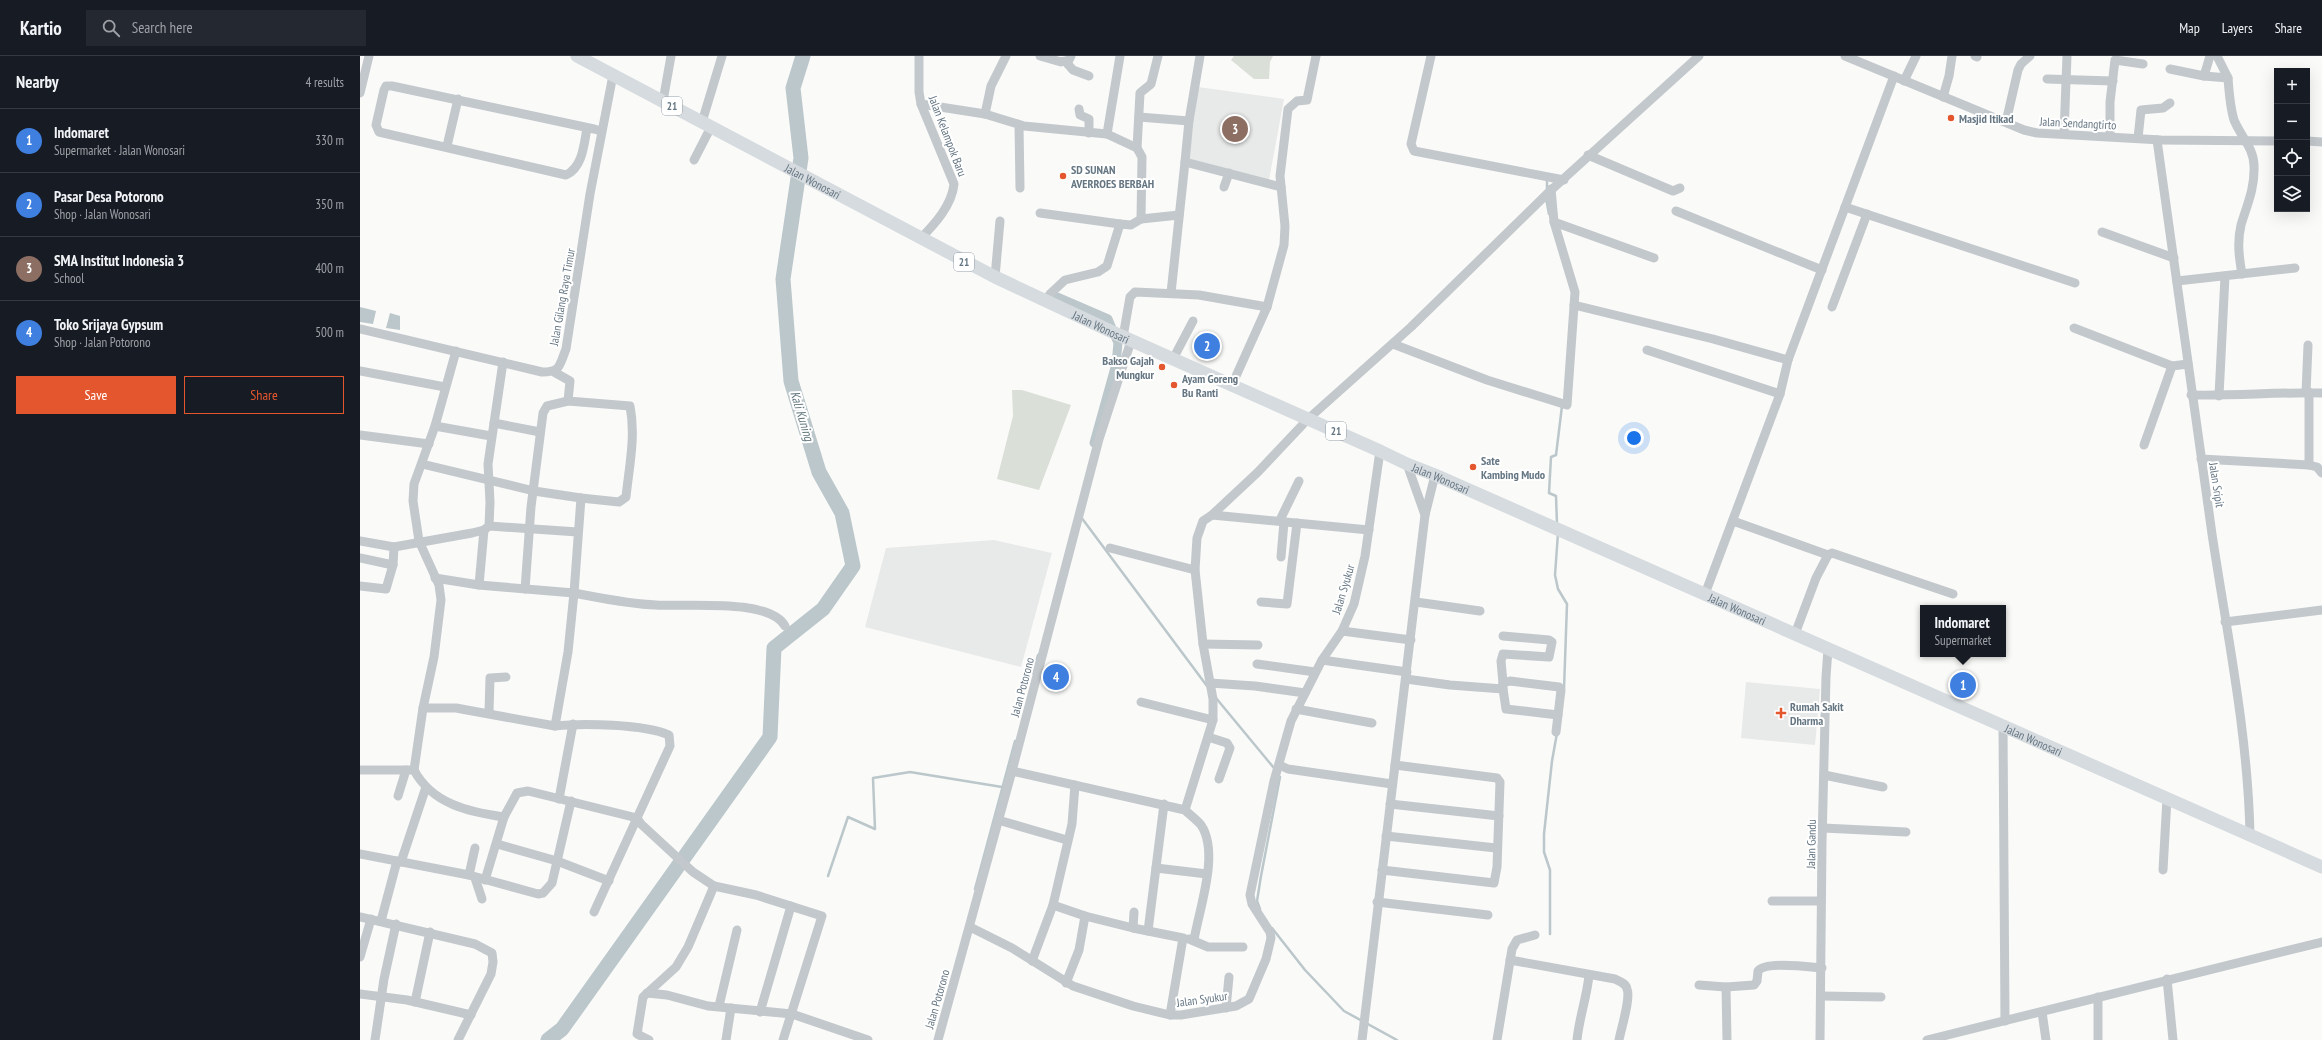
<!DOCTYPE html>
<meta charset="utf-8">
<style>
body{margin:0;font-family:"PT Sans Narrow",sans-serif;background:#242831;color:#f1f3f6}
.controls{position:absolute;right:12px;top:12px;display:grid;overflow:hidden;border-radius:0px;box-shadow:0 4px 16px #0002}
.controls button{width:36px;height:36px;display:grid;place-items:center;padding:0;border:0;border-bottom:1px solid #363941;background:#171b24;color:#f1f3f6;font:20px sans-serif}
.you{position:absolute;left:1274px;top:382px;width:14px;height:14px;margin:-10px;border:3px solid #fff;border-radius:50%;background:#1a73e8;box-shadow:0 0 0 6px #1a73e833}
.badge{display:grid;place-items:center;width:26px;height:26px;border-radius:50%;background:#e4572e;color:#fff;font-size:13px;font-weight:700}
.pin{position:absolute;translate:-50% -50%;border:2px solid #fff;box-shadow:0 1px 4px #0006}
.popup{position:absolute;left:1560px;top:549px;width:86px;height:52px;box-sizing:border-box;display:grid;place-content:center;border-radius:0px;background:#171b24;filter:drop-shadow(0 1px 3px #0005);font-size:13px;white-space:nowrap;color:#9ea1a6}
.popup b{font-size:15px;color:#f1f3f6}
.popup::after{content:'';position:absolute;left:50%;top:100%;margin-left:-8px;border:8px solid transparent;border-top-color:#171b24}
.list{margin:0;padding:0;list-style:none}
h2{display:flex;justify-content:space-between;align-items:center;height:52px;margin:0;padding:0 16px;font-size:17px}
h2 small{font-size:13px;font-weight:400;color:#9ea1a6}
.list li{display:grid;grid-template-columns:26px 1fr auto;gap:12px;align-items:center;box-sizing:border-box;height:64px;padding:0 16px;border-top:1px solid #363941}
.list b{display:block;font-size:15px;white-space:nowrap}
.list p{margin:0;font-size:13px;white-space:nowrap;color:#9ea1a6}
.list em{font-size:13px;font-style:normal;color:#9ea1a6}
.actions{display:flex;gap:8px;padding:12px 16px}
.actions a{flex:1;padding:9px 0;border:1px solid #e4572e;border-radius:0px;text-align:center;font-size:14px;color:#e4572e}
.actions .main{background:#e4572e;color:#fff}
.icon{flex:none;width:22px;height:22px;fill:none;stroke:currentColor;stroke-width:2;stroke-linecap:round;stroke-linejoin:round}
.map{position:relative;flex:none;width:1962px;height:984px;overflow:hidden}
header{display:flex;align-items:center;gap:24px;box-sizing:border-box;height:56px;padding:0 20px;background:#171b24;border-bottom:1px solid #363941}
header strong{font-size:19px}
nav{display:flex;gap:22px;margin-inline-start:auto;font-size:14px}
.search{width:280px;height:36px;background:#242831;display:flex;align-items:center;gap:10px;box-sizing:border-box;padding:0 14px;border-radius:0px;color:#9ea1a6;font-size:15px}
main{display:flex}
aside{flex:1;background:#171b24}
.map>svg:first-child{display:block}
.built{fill:#e8e9e9}
.green{fill:#dadfd7}
.water{fill:#bbc7cb}
.lines{fill:none;stroke-linecap:round;stroke-linejoin:round}
.stream{stroke:#bbc7cb;stroke-width:2.5}
.canal{stroke:#bbc7cb;stroke-width:9}
.river{stroke:#bbc7cb;stroke-width:15}
.minor{stroke:#c3c8cc;stroke-width:9}
.highway{stroke:#d6dbdf;stroke-width:13}
.poi-dot{fill:#e4572e;stroke:#fff;stroke-width:1.5}
.labels{text-anchor:middle;dominant-baseline:central;stroke-width:4;stroke-linejoin:round;paint-order:stroke}
.shield{fill:#fff;stroke:#939fa8;stroke-width:1}
.shield-label{font-size:11px;font-weight:bold;fill:#657683}
.poi-label{font-size:12px;font-weight:bold;fill:#657683;stroke:#fff;text-anchor:start}
.street-label{font-size:12px;fill:#657683;stroke:#fff}
.water-label{font-size:13px;font-style:italic;fill:#60757c;stroke:#fff}
</style>
<header>
<strong>Kartio</strong>
<div class="search"><svg class="icon" aria-label="search" viewBox="0 0 24 24"><circle cx="10" cy="10" r="6"/><path d="M15 15l6 6"/></svg>Search here</div>
<nav><a>Map</a><a>Layers</a><a>Share</a></nav>
</header>
<main>
<aside>
<h2>Nearby<small>4 results</small></h2>
<ul class="list">
<li><span class="badge" style="background:#3f7fe0">1</span><div><b>Indomaret</b><p>Supermarket · Jalan Wonosari</p></div><em>330 m</em></li>
<li><span class="badge" style="background:#3f7fe0">2</span><div><b>Pasar Desa Potorono</b><p>Shop · Jalan Wonosari</p></div><em>350 m</em></li>
<li><span class="badge" style="background:#8d6e63">3</span><div><b>SMA Institut Indonesia 3</b><p>School</p></div><em>400 m</em></li>
<li><span class="badge" style="background:#3f7fe0">4</span><div><b>Toko Srijaya Gypsum</b><p>Shop · Jalan Potorono</p></div><em>500 m</em></li>
</ul>
<div class="actions"><a class="main">Save</a><a>Share</a></div>
</aside>
<div class="map">
<svg width="1962" height="984" viewBox="0 0 1962 984">
<rect width="100%" height="100%" fill="#fafaf8"/>
<!-- built -->
<g class="built">
<path d="M838 31 924 43 909 124 829 103Z"/>
<path d="M634 484 692 497 661 611 505 571 526 492Z"/>
<path d="M1386 626 1460 633 1455 689 1381 682Z"/>
</g>
<!-- green -->
<g class="green">
<path d="M874 0H913L910 6 909 23H894L871 4Z"/>
<path d="M652 334H662L711 349 679 434 637 423 653 360Z"/>
</g>
<!-- water -->
<g class="water">
<path d="M0 251 16 255 13 268 0 266Z"/>
<path d="M30 257 40 260V274L26 272Z"/>
</g>
<g class="lines">
<!-- stream -->
<g class="stream">
<path d="M1187 135V124"/>
<path d="M1186 142 1189 158"/>
<path d="M721 461 847 630"/>
<path d="M1197 468 1196 440 1189 437 1191 401 1196 399 1202 350"/>
<path d="M1198 477 1195 519 1198 533 1207 548 1204 633"/>
<path d="M673 617 678 599"/>
<path d="M856 642 914 712"/>
<path d="M468 820 488 761 515 773 513 722 550 716 642 731"/>
<path d="M615 833 655 685"/>
<path d="M900 853 897 845 901 820 920 721"/>
<path d="M912 872 945 914 984 955 1037 984"/>
<path d="M1190 878V814L1184 796V778L1192 705 1197 677"/>
</g>
<!-- canal -->
<path class="canal" d="M697 241 748 263 758 287 756 308 734 387"/>
<!-- river -->
<path class="river" d="M188 984 202 973 410 681 414 592 463 553 493 510 482 457 459 416 431 325 423 223 441 102 433 32 443 0"/>
<!-- minor -->
<g class="minor">
<path d="M559 0V36L561 48 594 128C592 149 575 168 560 183"/>
<path d="M680 0 701 6 709 4 711 0"/>
<path d="M840 0 829 65 825 106 921 131"/>
<path d="M1071 0 1051 88 1054 95 1204 124"/>
<path d="M1485 0 1664 74 1677 77 1801 84 1917 85"/>
<path d="M1615 0 1617 1"/>
<path d="M1857 0 1868 22"/>
<path d="M705 5 713 14 729 20"/>
<path d="M1810 13 1844 20 1868 22C1869 36 1870 51 1874 64 1881 81 1894 92 1894 110 1895 132 1887 149 1881 169 1877 186 1879 201 1882 218"/>
<path d="M1844 20 1850 0"/>
<path d="M1687 23 1753 25"/>
<path d="M1544 25 1556 0"/>
<path d="M0 37 9 0"/>
<path d="M1583 41 1589 20 1592 0"/>
<path d="M303 45 311 0"/>
<path d="M561 48 625 58 664 70 747 78 777 92 782 101 781 163 771 169 760 168 747 210 738 216 705 224 690 238 685 245"/>
<path d="M719 53 720 59 729 63V77"/>
<path d="M625 58 631 30 646 0"/>
<path d="M779 61 829 65"/>
<path d="M342 66 362 0"/>
<path d="M1646 66 1658 14 1661 8 1670 0"/>
<path d="M659 69 660 132"/>
<path d="M227 72C224 88 223 111 206 119L19 76 16 69 24 34 26 30H32L234 73 241 75"/>
<path d="M747 78 760 0"/>
<path d="M1704 78 1707 0"/>
<path d="M1750 80V46L1755 4 1783 8"/>
<path d="M1778 82 1781 54 1803 52 1810 47"/>
<path d="M1797 84C1816 215 1833 347 1852 478 1867 578 1888 678 1890 779"/>
<path d="M1947 85 1962 86"/>
<path d="M87 90 98 43"/>
<path d="M777 92 780 37 791 28 798 0"/>
<path d="M1228 99 1313 135 1320 132"/>
<path d="M334 104 351 71"/>
<path d="M864 131 869 117"/>
<path d="M1191 133 1194 166 1294 202"/>
<path d="M1485 151 1715 227"/>
<path d="M1316 155 1462 214"/>
<path d="M680 157 760 168"/>
<path d="M781 163 819 159"/>
<path d="M1742 176 1814 202"/>
<path d="M635 221 640 165"/>
<path d="M1817 225 1935 212"/>
<path d="M811 237 825 106"/>
<path d="M1214 249 1353 283 1428 304"/>
<path d="M1472 251 1507 158"/>
<path d="M1714 272 1812 310"/>
<path d="M0 273 182 316C201 316 199 310 206 293L230 138 253 19"/>
<path d="M763 281 770 241 775 236 839 239 907 251 924 189 925 170 920 120 928 53 937 45 947 44 956 0"/>
<path d="M1033 288 1127 324 1207 349 1215 236 1194 166"/>
<path d="M1287 294 1420 338"/>
<path d="M813 303 833 265"/>
<path d="M0 315 85 331"/>
<path d="M872 329 907 251"/>
<path d="M1946 337 1948 289"/>
<path d="M1831 339C1875 340 1918 336 1962 337"/>
<path d="M1859 340 1865 220"/>
<path d="M134 367 180 376"/>
<path d="M75 370 131 380"/>
<path d="M0 379 69 388"/>
<path d="M1784 389 1812 310 1828 308"/>
<path d="M1841 403 1949 409 1957 411 1962 417"/>
<path d="M62 408 174 435 221 442"/>
<path d="M1047 408 1065 459"/>
<path d="M1949 409V336"/>
<path d="M852 459 1009 474"/>
<path d="M920 464 939 425"/>
<path d="M1373 465 1468 499 1472 497 1593 538"/>
<path d="M129 470 218 476"/>
<path d="M0 485 34 491"/>
<path d="M750 492 835 514"/>
<path d="M921 501 924 466"/>
<path d="M0 502 33 509"/>
<path d="M75 522 119 529 214 537 221 442 259 446 266 441C269 411 276 381 270 350L208 345 210 325 194 316"/>
<path d="M119 529 124 474"/>
<path d="M0 530 26 533 33 509 34 491 112 477 124 474 129 470 130 446 128 408 143 306"/>
<path d="M165 533 171 451 183 357 187 350 208 345"/>
<path d="M1345 538 1420 338 1428 304 1534 20"/>
<path d="M901 546 927 548 937 467"/>
<path d="M1056 546 1120 555"/>
<path d="M1865 566 1962 554"/>
<path d="M982 575 1051 584"/>
<path d="M1435 578 1456 522 1468 499"/>
<path d="M1143 580 1189 584 1192 586 1189 601 1143 598 1141 605 1143 627"/>
<path d="M843 588 898 589"/>
<path d="M962 604 1047 616"/>
<path d="M897 608 955 616"/>
<path d="M1046 623 1090 629 1143 633V627L1150 625 1199 631 1201 634 1196 676"/>
<path d="M850 627 895 630 945 637"/>
<path d="M1143 633 1146 653 1198 659"/>
<path d="M781 646 853 664"/>
<path d="M63 652H96L195 670 208 596 214 537C241 542 268 548 296 549 326 551 410 542 425 570"/>
<path d="M936 653 1012 667"/>
<path d="M129 656 130 622 146 621"/>
<path d="M195 670C222 667 284 668 309 679L310 690 277 762 281 768 333 816 354 830 396 839 462 860 423 984"/>
<path d="M1643 670 1645 965"/>
<path d="M848 681 867 687 870 692 859 723"/>
<path d="M919 709 928 713 1032 728"/>
<path d="M0 714H54L63 652 74 601 81 544 79 529 59 485 53 445 54 428 75 370 96 295"/>
<path d="M54 714C72 748 109 756 144 761"/>
<path d="M652 715 825 754 853 664V643L843 588 835 514 837 482 843 465 852 459 898 416 948 363 1051 271 1189 136 1339 0"/>
<path d="M1464 719 1523 731"/>
<path d="M715 729 712 768 693 849 725 860"/>
<path d="M38 740 46 714"/>
<path d="M199 743 213 668"/>
<path d="M1030 748 1139 760"/>
<path d="M825 754C830 759 837 764 841 769 860 797 839 853 834 884"/>
<path d="M638 764 707 784"/>
<path d="M1463 772 1546 776"/>
<path d="M1026 780 1136 792"/>
<path d="M137 788 197 805 249 825"/>
<path d="M0 798 109 819 178 838 183 837 192 827 211 745"/>
<path d="M41 806 66 731"/>
<path d="M796 812 847 818"/>
<path d="M1022 814 1134 827 1137 811 1140 726 1137 722 1035 709"/>
<path d="M1803 814 1807 742"/>
<path d="M109 819 115 792"/>
<path d="M115 822 122 843"/>
<path d="M125 824 144 761 157 737 168 735 277 762 234 856"/>
<path d="M1412 845H1461"/>
<path d="M1017 846 1128 859"/>
<path d="M0 861 115 888 132 897 133 906 131 918 98 984"/>
<path d="M21 865 37 805"/>
<path d="M610 871 652 892 713 930 773 950 810 959H821L876 950 889 943 906 903 911 882 910 876 892 848 890 839 914 725 931 665 962 604 982 575 994 548 1005 500 1020 395"/>
<path d="M773 872 774 856"/>
<path d="M788 875 804 748"/>
<path d="M829 883 848 891H883"/>
<path d="M0 901 11 863"/>
<path d="M1150 904 1255 923C1259 925 1266 927 1267 933 1271 942 1261 973 1259 984"/>
<path d="M672 905 693 849"/>
<path d="M1807 923 1813 984"/>
<path d="M706 927 719 894 725 860 773 872 823 882 810 959"/>
<path d="M1339 929 1366 931"/>
<path d="M287 937 307 939 348 950 432 958 508 984"/>
<path d="M0 938 47 944 111 959"/>
<path d="M1462 940 1521 941"/>
<path d="M1738 941V984"/>
<path d="M55 946 70 876"/>
<path d="M359 950 377 874"/>
<path d="M866 952 869 921"/>
<path d="M400 956 431 850"/>
<path d="M1682 956 1686 984"/>
<path d="M15 984 24 923 36 868"/>
<path d="M289 984 277 978 283 941 316 911 328 891 354 830"/>
<path d="M366 984 371 952"/>
<path d="M578 984 652 715 739 383 771 285"/>
<path d="M1002 984 1065 459 1075 419"/>
<path d="M1137 984 1152 893 1157 884 1175 879"/>
<path d="M1217 984C1219 962 1227 941 1229 919"/>
<path d="M1367 984 1366 931 1394 929 1397 925 1398 915C1405 905 1450 911 1462 912"/>
<path d="M1460 984 1462 787 1466 621 1468 593"/>
<path d="M1567 984 1962 886"/>
</g>
<!-- highway -->
<path class="highway" id="s1" d="M217 0 635 221 759 279 1020 395 1047 408 1075 419 1962 811"/>
</g>
<!-- markers -->
<g class="poi-dot">
<circle cx="1591" cy="62" r="4"/>
<circle cx="703" cy="120" r="4"/>
<circle cx="802" cy="311" r="4"/>
<circle cx="814" cy="329" r="4"/>
<circle cx="1113" cy="411" r="4"/>
<path d="M1419 651h4v4h4v4h-4v4h-4v-4h-4v-4h4z"/>
</g>
<g class="labels">
<!-- shield labels -->
<g class="shield">
<rect x="302" y="41" width="20" height="18" rx="3"/>
<rect x="594" y="197" width="20" height="18" rx="3"/>
<rect x="966" y="366" width="20" height="18" rx="3"/>
</g>
<g class="shield-label">
<text x="312" y="50">21</text>
<text x="604" y="206">21</text>
<text x="976" y="375">21</text>
</g>
<!-- poi labels -->
<g class="poi-label">
<text x="1599" y="62">Masjid Itikad</text>
<text x="711" y="113">SD SUNAN<tspan x="711" dy="14">AVERROES BERBAH</tspan></text>
<text x="794" y="304" text-anchor="end">Bakso Gajah<tspan x="794" dy="14">Mungkur</tspan></text>
<text x="822" y="322">Ayam Goreng<tspan x="822" dy="14">Bu Ranti</tspan></text>
<text x="1121" y="404">Sate<tspan x="1121" dy="14">Kambing Mudo</tspan></text>
<text x="1430" y="650">Rumah Sakit<tspan x="1430" dy="14">Dharma</tspan></text>
</g>
<!-- street labels -->
<g class="street-label">
<text transform="translate(1718 67) rotate(3)">Jalan Sendangtirto</text>
<text transform="translate(588 80) rotate(69)">Jalan Kelampok Baru</text>
<text stroke="none"><textPath href="#s1" startOffset="267">Jalan Wonosari</textPath></text>
<text transform="translate(202 241) rotate(-80)">Jalan Gilang Raya Timur</text>
<text stroke="none"><textPath href="#s1" startOffset="590">Jalan Wonosari</textPath></text>
<text stroke="none"><textPath href="#s1" startOffset="962">Jalan Wonosari</textPath></text>
<text transform="translate(1857 429) rotate(81)">Jalan Sripit</text>
<text transform="translate(983 533) rotate(-73)">Jalan Syukur</text>
<text stroke="none"><textPath href="#s1" startOffset="1286">Jalan Wonosari</textPath></text>
<text transform="translate(662 631) rotate(-75)">Jalan Potorono</text>
<text stroke="none"><textPath href="#s1" startOffset="1610">Jalan Wonosari</textPath></text>
<text transform="translate(1451 788) rotate(-89)">Jalan Gandu</text>
<text transform="translate(577 943) rotate(-74)">Jalan Potorono</text>
<text transform="translate(842 943) rotate(-8)">Jalan Syukur</text>
</g>
<!-- water labels -->
<g class="water-label">
<text transform="translate(442 360) rotate(73)">Kali Kuning</text>
</g>
</g>
</svg>
<div class="controls">
<button>+</button>
<button>−</button>
<button><svg class="icon" aria-label="locate" viewBox="0 0 24 24"><circle cx="12" cy="12" r="6"/><path d="M12 2v4M12 18v4M2 12h4M18 12h4"/></svg></button>
<button><svg class="icon" aria-label="layers" viewBox="0 0 24 24"><path d="M12 4l9 5-9 5-9-5zM3 14l9 5 9-5"/></svg></button>
</div>
<div class="you"></div>
<div class="pin badge" style="left:1603px;top:629px;background:#3f7fe0">1</div>
<div class="popup"><b>Indomaret</b>Supermarket</div>
<div class="pin badge" style="left:847px;top:290px;background:#3f7fe0">2</div>
<div class="pin badge" style="left:875px;top:73px;background:#8d6e63">3</div>
<div class="pin badge" style="left:696px;top:621px;background:#3f7fe0">4</div>
</div>
</main>
